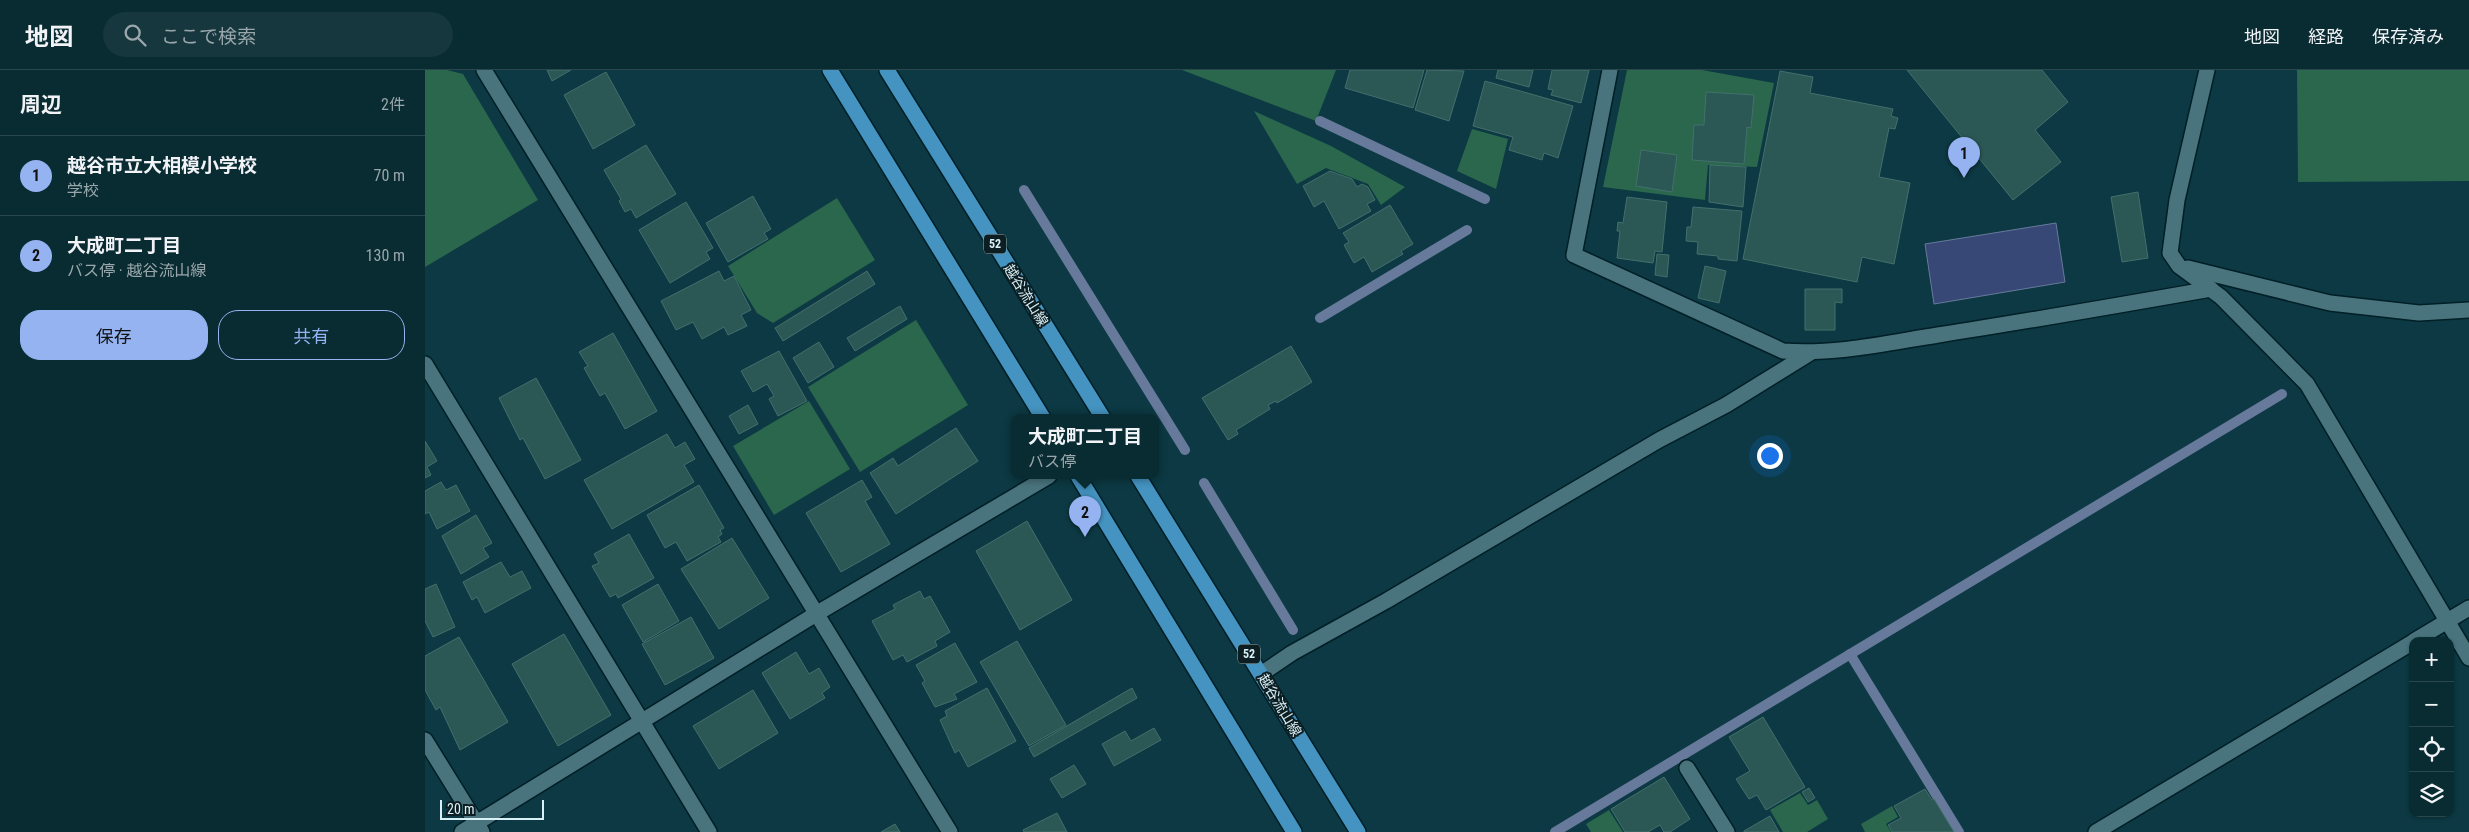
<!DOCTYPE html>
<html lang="ja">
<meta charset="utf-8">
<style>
body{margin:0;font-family:"Roboto Condensed","Noto Sans JP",sans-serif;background:#17373e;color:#f1f3f6}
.controls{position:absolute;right:15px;bottom:15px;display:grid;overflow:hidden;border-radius:10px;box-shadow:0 1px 4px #0004}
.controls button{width:45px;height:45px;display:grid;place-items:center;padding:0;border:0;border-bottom:1px solid #29474d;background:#092b32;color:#f1f3f6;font:25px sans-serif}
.scale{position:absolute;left:15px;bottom:12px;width:104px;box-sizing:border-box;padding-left:5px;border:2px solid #d9f0f6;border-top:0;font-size:14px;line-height:18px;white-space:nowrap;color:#d9f0f6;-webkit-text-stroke:4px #0c1e22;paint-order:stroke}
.you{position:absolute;left:1344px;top:385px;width:18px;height:18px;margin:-12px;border:4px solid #fff;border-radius:50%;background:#1a73e8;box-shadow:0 0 0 8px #1a73e833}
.badge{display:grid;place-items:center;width:32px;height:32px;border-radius:50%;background:#95b2f1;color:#111;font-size:16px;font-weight:700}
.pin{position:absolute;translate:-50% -41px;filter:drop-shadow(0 1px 2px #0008)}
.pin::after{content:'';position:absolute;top:26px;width:18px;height:15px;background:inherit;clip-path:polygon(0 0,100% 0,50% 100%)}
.popup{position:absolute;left:586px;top:344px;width:148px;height:65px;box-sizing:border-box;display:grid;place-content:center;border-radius:10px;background:#092b32;filter:drop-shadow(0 1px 4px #0005);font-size:16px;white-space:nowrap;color:#99a7ac}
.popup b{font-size:19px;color:#f1f3f6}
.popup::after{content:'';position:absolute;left:50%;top:100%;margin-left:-10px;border:10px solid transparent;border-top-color:#092b32}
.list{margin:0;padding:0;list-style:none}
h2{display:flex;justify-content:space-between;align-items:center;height:65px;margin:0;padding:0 20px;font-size:21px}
h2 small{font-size:16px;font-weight:400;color:#99a7ac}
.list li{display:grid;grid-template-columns:32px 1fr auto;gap:15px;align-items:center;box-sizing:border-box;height:80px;padding:0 20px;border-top:1px solid #29474d}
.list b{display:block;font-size:19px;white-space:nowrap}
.list p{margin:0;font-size:16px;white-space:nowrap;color:#99a7ac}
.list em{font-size:16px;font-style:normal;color:#99a7ac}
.actions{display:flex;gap:10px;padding:15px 20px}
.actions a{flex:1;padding:11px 0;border:1px solid #95b2f1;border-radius:20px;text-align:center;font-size:18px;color:#95b2f1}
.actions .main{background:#95b2f1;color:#111}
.icon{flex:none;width:28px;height:28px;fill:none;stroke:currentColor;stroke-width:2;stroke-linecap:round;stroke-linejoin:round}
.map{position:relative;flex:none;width:2044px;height:762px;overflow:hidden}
header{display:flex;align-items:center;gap:30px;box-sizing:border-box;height:70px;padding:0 25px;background:#092b32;border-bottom:1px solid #29474d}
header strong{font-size:24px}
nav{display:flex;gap:28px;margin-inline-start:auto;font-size:18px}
.search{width:350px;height:45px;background:#17373e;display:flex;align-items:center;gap:12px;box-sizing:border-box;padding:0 18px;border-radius:28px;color:#99a7ac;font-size:19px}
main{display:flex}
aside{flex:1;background:#092b32}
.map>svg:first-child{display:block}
.green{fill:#2a674d}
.water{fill:#374876;stroke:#687a9c}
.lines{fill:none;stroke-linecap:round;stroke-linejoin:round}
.stream{stroke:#687a9c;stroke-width:10}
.building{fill:#2b5855;stroke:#43706c}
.minor-casing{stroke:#001f26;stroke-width:18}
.major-casing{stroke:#001f26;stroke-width:18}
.minor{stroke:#49747e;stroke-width:15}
.major{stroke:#4493c0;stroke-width:15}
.labels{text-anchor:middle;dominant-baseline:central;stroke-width:4;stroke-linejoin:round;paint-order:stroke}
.shield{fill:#0c1e22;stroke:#9cb1b6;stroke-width:1}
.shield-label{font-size:12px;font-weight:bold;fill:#d9f0f6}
.street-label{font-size:14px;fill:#d9f0f6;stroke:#0c1e22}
</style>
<header>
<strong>地図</strong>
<div class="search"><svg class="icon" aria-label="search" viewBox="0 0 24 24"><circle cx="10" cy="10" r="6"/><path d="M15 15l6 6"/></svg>ここで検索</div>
<nav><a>地図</a><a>経路</a><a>保存済み</a></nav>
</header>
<main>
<aside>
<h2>周辺<small>2件</small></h2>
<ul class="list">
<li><span class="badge">1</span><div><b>越谷市立大相模小学校</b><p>学校</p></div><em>70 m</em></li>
<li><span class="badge">2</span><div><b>大成町二丁目</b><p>バス停 · 越谷流山線</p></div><em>130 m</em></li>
</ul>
<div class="actions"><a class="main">保存</a><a>共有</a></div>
</aside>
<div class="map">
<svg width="2044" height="762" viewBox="0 0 2044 762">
<rect width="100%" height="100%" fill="#0c3943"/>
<!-- green -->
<g class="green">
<path d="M0 0H22L38 4 113 130 0 197Z"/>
<path d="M757 0H911L891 51Z"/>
<path d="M1202 0H1277L1349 13 1332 97 1283 95 1280 130 1178 117Z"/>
<path d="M1872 0H2044V111L1873 112Z"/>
<path d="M829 41 906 76 980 117 956 135 943 114 901 98 872 114Z"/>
<path d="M1047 59 1083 69 1071 119 1032 101Z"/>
<path d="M412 128 450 190 348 253 332 243 303 196Z"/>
<path d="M491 250 543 335 435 402 383 317Z"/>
<path d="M384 331 425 399 349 445 308 376Z"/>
<path d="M1375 723 1383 735 1392 730 1403 749 1382 762H1358L1345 740Z"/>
<path d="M1467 736 1473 747 1461 754 1466 762H1440L1436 754Z"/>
<path d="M1184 740 1198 762H1166L1161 754Z"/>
</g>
<!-- water -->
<path class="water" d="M1631 153 1640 212 1509 234 1500 174Z"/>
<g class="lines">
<!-- stream -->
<g class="stream">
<path d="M895 51 1060 129"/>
<path d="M599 120 760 380"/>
<path d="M895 248 1042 160"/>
<path d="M779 413 868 560"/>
<path d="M1425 584 1534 762"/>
<path d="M1130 762 1857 324"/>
</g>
</g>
<!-- building -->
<g class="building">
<path d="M122 0H146L127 11Z"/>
<path d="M925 0H999L988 38 920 18Z"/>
<path d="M1002 0 1039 1 1024 51 990 40Z"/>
<path d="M1073 0H1108L1104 17 1071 8Z"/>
<path d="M1127 0H1164L1156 33 1126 25 1128 20 1123 19Z"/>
<path d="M1482 0H1617L1643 32 1610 60 1636 92 1588 130Z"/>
<path d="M1355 1 1388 7 1385 23 1468 39 1466 46 1473 48 1470 59 1464 58 1454 107 1485 113 1469 194 1437 187 1432 212 1318 189Z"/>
<path d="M181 2 210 55 168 79 139 25Z"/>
<path d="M1060 11 1148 36 1133 88 1119 83 1117 90 1084 80 1088 67 1048 56Z"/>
<path d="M1281 22 1329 25 1326 58 1322 57 1319 94 1267 90 1269 55H1279Z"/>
<path d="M221 75 251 124 211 148 206 139 200 142 194 131 196 129 179 100Z"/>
<path d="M1216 80 1252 85 1247 122 1211 116Z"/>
<path d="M1285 95 1321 97 1318 137 1284 132Z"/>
<path d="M905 101 927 109 932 117 937 114 943 117 950 130 942 134 946 141 914 159 899 131 889 137 878 116Z"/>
<path d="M1713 122 1723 188 1697 192 1686 127Z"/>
<path d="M328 126 346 159 339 163 343 169 303 192 281 153Z"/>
<path d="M1202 127 1242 132 1237 182 1230 181 1228 193 1192 188 1195 161H1192L1193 152 1198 153Z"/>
<path d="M261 132 288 178 281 182 285 189 245 213 214 160Z"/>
<path d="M965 135 988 174 976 181 978 184 947 202 939 187 929 193 919 175 924 172 918 163Z"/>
<path d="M1268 137 1317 141 1312 191 1293 189V186L1272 184 1273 172 1261 171 1262 157H1266Z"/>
<path d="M1232 184 1244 185 1242 207 1230 205Z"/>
<path d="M1280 196 1301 201 1294 233 1273 228Z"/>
<path d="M294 201 299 211 309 206 326 240 316 245 322 256 303 265 299 257 277 269 268 252 251 260 236 231Z"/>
<path d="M442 201 450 214 358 271 350 258Z"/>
<path d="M1380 219H1417V233L1410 232V260H1380Z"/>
<path d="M475 236 482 249 430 281 422 268Z"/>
<path d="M188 263 232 341 200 359 180 323 175 326 159 298 163 296 154 282Z"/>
<path d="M394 272 409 297 383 313 368 288Z"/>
<path d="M866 276 887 312 852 333 851 331 843 335 845 339 811 360 813 364 803 370 777 328Z"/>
<path d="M354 281 382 331 353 346 344 329 349 326 342 314 328 322 316 301Z"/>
<path d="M111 308 156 390 120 409 98 368 95 370 74 328Z"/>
<path d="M323 335 333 354 314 364 304 346Z"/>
<path d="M531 358 553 391 471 444 445 403 468 388 473 396Z"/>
<path d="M242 364 250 378 260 372 270 389 259 395 269 412 187 459 159 410Z"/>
<path d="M0 371 12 391 2 397 6 405 0 408Z"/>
<path d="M437 410 447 427 440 431 465 474 416 502 381 443Z"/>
<path d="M16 412 21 420 31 415 45 441 12 459 4 442 0 444V421Z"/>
<path d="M274 415 299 458 295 460 297 464 293 467 296 472 262 491 251 472 240 478 222 445Z"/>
<path d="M51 445 67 473 58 478 64 487 36 504 17 466Z"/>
<path d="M602 451 647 530 595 560 551 481Z"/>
<path d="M204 464 229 508 193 528 191 524 185 527 167 496 174 493 169 484Z"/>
<path d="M307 468 344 528 294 559 256 499Z"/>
<path d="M76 492 85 507 97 501 106 518 60 543 52 527 47 530 38 512Z"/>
<path d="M11 514 30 557 8 567 0 551V519Z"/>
<path d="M233 514 254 551 218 572 197 535Z"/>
<path d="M495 521 499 529 505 526 525 562 510 571 512 576 482 592 478 585 468 590 447 551 470 539 468 535Z"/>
<path d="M266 547 289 588 240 615 217 574Z"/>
<path d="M139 564 186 645 133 676 87 594Z"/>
<path d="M34 567 83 652 35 680 15 637 11 640 0 620V586Z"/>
<path d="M592 571 641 655 604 676 555 592Z"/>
<path d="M530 573 552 612 529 624 532 629 510 637 497 613 500 611 491 595Z"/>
<path d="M371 582 384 604 394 598 405 617 397 623 400 628 365 649 337 603Z"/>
<path d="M562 618 591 671 543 697 534 680 530 683 515 650 522 646 520 641Z"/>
<path d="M707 618 712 628 609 687 604 678Z"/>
<path d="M328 620 353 663 294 699 268 656Z"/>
<path d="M1338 647 1380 717 1341 740 1332 725 1324 729 1311 709 1325 701 1304 667Z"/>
<path d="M729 658 736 670 689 696 677 674 700 661 706 671Z"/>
<path d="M649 695 661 714 637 728 625 709Z"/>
<path d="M1239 707 1265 749 1245 762H1239L1235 755 1223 762H1200L1186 739Z"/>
<path d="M1384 718 1390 728 1383 732 1377 722Z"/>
<path d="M1500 719 1507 730 1509 729 1529 762H1467L1463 755 1476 748 1469 736Z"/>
<path d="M632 743 642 762H599L598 760Z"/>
<path d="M1345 746 1354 762H1319V761Z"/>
<path d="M470 754 475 762H456Z"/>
</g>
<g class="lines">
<!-- minor casing -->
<g class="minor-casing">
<g id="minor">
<path d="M59 0 525 762"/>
<path d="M1185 0 1149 185 1358 281C1410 285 1462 273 1513 265 1604 251 1695 235 1786 219"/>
<path d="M1782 0 1752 130 1745 183 1754 196 1796 227 1882 314 2044 588"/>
<path d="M1763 198 1905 233 1994 243 2044 240"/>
<path d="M0 294 284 762"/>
<path d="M1989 571 2044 538"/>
<path d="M836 604 867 583 961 531 1234 370 1301 335 1385 283"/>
<path d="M0 670 57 762"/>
<path d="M1262 698 1302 762"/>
<path d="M37 762 391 544 624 406"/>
<path d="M1671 762 1988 572"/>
</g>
</g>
<!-- major casing -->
<g class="major-casing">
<g id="major">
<path d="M405 0 618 348"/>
<path d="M462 0 678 348"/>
<path d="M653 406 869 762"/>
<path d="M713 406 933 762"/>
</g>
</g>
<!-- minor -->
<use href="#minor" class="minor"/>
<!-- major -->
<use href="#major" class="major"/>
</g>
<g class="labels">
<!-- shield labels -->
<g class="shield">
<rect x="559" y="164.5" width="22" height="19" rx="4"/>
<rect x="813" y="574.5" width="22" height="19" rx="4"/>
</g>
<g class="shield-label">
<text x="570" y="174">52</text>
<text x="824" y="584">52</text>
</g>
<!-- street labels -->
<g class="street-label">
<text transform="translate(601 225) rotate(58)">越谷流山線</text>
<text transform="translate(855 635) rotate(59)">越谷流山線</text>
</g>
</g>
</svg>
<div class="controls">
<button>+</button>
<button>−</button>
<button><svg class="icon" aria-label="locate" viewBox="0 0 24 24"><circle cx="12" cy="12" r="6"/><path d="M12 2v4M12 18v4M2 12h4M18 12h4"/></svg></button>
<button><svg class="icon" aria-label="layers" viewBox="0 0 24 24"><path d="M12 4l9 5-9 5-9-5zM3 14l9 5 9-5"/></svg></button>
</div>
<div class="scale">20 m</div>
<div class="you"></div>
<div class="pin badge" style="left:1539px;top:108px">1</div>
<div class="pin badge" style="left:660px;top:467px">2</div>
<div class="popup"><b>大成町二丁目</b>バス停</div>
</div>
</main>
